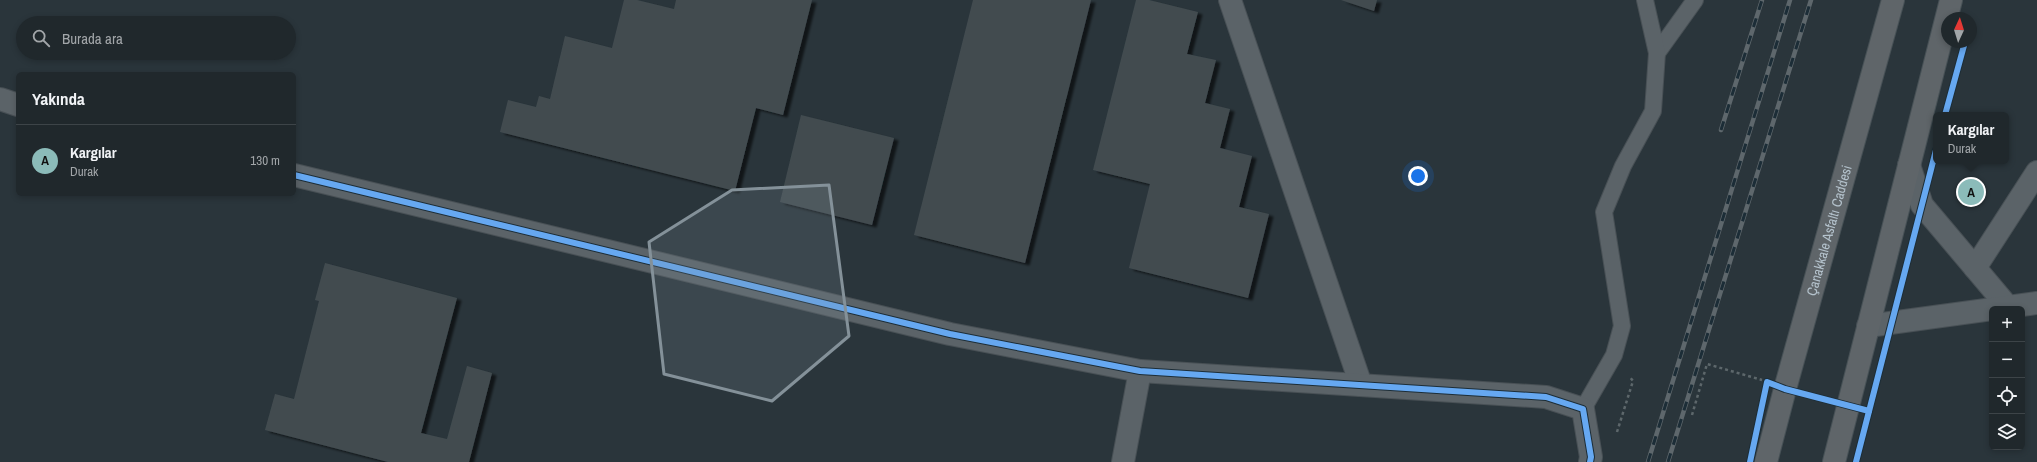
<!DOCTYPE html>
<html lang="tr">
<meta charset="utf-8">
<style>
body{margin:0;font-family:"Archivo Narrow",sans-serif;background:#2d3438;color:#f1f3f6}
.controls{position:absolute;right:12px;bottom:12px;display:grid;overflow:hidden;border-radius:6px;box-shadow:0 2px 6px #0003}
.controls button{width:36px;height:36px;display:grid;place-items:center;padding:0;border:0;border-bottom:1px solid #3d4448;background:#20282c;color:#f1f3f6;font:20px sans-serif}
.compass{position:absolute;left:1941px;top:12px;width:36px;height:36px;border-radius:50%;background:#20282c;box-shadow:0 2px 6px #0003;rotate:4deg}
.you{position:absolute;left:1418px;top:176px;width:14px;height:14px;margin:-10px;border:3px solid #fff;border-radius:50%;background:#1a73e8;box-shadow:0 0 0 6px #1a73e833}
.badge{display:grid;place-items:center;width:26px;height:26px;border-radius:50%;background:#8bbbb9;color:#111;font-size:13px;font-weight:700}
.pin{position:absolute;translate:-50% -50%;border:2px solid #fff;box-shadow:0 1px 4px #0006}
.popup{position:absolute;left:1933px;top:112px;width:76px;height:52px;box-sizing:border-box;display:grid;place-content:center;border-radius:6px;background:#20282c;filter:drop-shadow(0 1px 3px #0005);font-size:13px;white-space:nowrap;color:#a2a6a9}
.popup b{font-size:15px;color:#f1f3f6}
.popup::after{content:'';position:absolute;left:50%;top:100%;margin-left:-8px;border:8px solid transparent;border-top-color:#20282c}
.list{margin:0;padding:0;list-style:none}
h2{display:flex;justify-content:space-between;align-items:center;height:52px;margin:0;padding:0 16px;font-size:17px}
h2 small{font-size:13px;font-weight:400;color:#a2a6a9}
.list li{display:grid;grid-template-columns:26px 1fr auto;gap:12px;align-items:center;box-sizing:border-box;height:72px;padding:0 16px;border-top:1px solid #3d4448}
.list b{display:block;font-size:15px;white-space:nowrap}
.list p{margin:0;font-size:13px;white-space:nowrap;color:#a2a6a9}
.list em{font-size:13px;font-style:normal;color:#a2a6a9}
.icon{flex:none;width:22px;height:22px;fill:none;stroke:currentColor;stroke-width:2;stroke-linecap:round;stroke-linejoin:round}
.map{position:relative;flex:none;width:2037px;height:462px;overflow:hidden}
.search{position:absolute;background:#20282c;box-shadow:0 2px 6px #0003;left:16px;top:16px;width:280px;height:44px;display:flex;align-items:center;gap:10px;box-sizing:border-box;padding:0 14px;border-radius:22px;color:#a2a6a9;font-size:15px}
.panel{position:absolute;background:#20282c;box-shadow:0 2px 6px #0003;left:16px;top:72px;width:280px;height:124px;border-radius:6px}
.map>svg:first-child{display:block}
.building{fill:#424c50;filter:url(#shadow)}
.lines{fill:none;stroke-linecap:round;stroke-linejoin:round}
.service-casing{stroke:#485055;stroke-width:18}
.minor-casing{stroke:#485055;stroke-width:24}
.tertiary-casing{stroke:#485055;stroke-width:24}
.trunk-casing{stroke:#475156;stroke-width:24}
.path{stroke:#5d676b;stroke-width:2.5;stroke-dasharray:3 3;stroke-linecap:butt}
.service{stroke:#5b6368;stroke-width:16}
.minor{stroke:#5b6368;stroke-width:22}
.tertiary{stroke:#5b6368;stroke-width:22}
.trunk{stroke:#5f6569;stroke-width:22}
.rail-casing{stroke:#5e676c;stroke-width:4.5}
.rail{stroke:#1c2d37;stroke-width:3;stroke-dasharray:9;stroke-linecap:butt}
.cycleway-casing{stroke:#1c2d37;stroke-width:8}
.cycleway{stroke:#66a8f1;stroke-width:6}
.marked{fill:#849199;fill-opacity:0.2;stroke:#849199;stroke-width:3;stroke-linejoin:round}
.labels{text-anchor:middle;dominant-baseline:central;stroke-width:3;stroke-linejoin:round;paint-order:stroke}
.street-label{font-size:14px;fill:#b4c2cc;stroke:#1c2d37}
</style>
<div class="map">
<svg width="2037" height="462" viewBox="0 0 2037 462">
<defs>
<filter id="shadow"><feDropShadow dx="4.5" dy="2.5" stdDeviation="1" flood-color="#0009"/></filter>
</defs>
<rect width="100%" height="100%" fill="#2a353b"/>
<!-- building -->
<g class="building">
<path d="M624 0H637L674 9 676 0H812L783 115 756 108 735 191 500 132 508 100 536 107 539 96 550 99 565 36 612 48Z"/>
<path d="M973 0H1091L1025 263 914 235Z"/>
<path d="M1136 0H1149L1198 12 1187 54 1216 60 1205 103 1230 109 1220 148 1252 156 1239 207 1269 214 1248 298 1129 268 1150 184 1093 170Z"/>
<path d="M1341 0H1377L1374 11Z"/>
<path d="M801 115 894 138 872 225 780 202Z"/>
<path d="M325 263 457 298 421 433 447 439 467 366 492 373 469 462H388L265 430 275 394 294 399 319 301 315 300Z"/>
</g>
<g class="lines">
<!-- service casing -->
<g class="service-casing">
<g id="service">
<path d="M1657 53 1695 0"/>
<path d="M1583 409 1614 355 1622 326 1604 212 1623 166 1653 111 1657 53 1645 0"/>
</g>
</g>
<!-- minor casing -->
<g class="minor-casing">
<path id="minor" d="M1975 268 2037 172"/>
</g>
<!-- tertiary casing -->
<g class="tertiary-casing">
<g id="tertiary">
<path d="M1230 0 1361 385"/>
<path d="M0 99 18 105"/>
<path d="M1909 165 1922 205 2008 307"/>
<path d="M294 175 950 334 1140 371 1546 397 1583 409 1591 457 1590 462"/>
<path d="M1868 326 2037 303"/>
<path d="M1123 462 1140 371"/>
</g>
</g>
<!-- trunk casing -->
<g class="trunk-casing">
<g id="trunk">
<path id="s1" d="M1766 462 1785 389 1893 0"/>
<path d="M1834 462 1951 0"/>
</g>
</g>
<!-- path -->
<g class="path">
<path d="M1692 415 1707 364 1762 380"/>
<path d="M1617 432 1633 381 1629 376"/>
</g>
<!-- service -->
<use href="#service" class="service"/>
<!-- minor -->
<use href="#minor" class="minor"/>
<!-- tertiary -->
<use href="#tertiary" class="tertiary"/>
<!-- trunk -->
<use href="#trunk" class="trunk"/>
<!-- rail casing -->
<g class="rail-casing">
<g id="rail">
<path d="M1721 130 1762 0"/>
<path d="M1648 462 1790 0"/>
<path d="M1668 462 1811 0"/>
</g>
</g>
<!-- rail -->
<use href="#rail" class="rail"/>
<!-- cycleway casing -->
<g class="cycleway-casing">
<g id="cycleway">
<path d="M1945 115 1965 42"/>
<path d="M294 175 950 334 1140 371 1546 397 1583 409 1591 457 1590 462"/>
<path d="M1750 462 1767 382 1785 389 1869 411"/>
<path d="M1856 462 1936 150"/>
</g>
</g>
<!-- cycleway -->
<use href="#cycleway" class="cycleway"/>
</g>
<!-- marked area -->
<path class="marked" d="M829 185 849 336 772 401 664 374 649 242 732 190Z"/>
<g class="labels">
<!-- street labels -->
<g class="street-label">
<text stroke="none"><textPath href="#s1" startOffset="240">Çanakkale Asfaltı Caddesi</textPath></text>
</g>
</g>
</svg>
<div class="controls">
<button>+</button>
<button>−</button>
<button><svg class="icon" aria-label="locate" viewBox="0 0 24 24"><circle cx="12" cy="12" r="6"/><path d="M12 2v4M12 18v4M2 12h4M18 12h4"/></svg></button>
<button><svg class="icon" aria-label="layers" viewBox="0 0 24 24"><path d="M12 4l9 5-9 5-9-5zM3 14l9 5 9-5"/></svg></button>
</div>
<svg class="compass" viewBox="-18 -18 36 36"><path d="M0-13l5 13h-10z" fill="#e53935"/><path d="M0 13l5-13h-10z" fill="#a2a6a9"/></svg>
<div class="you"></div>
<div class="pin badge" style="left:1971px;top:192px">A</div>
<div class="popup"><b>Kargılar</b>Durak</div>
<div class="search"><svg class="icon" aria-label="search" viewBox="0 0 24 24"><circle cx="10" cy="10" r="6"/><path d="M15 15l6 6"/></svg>Burada ara</div>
<section class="panel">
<h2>Yakında<small></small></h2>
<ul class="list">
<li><span class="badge">A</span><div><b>Kargılar</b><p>Durak</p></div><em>130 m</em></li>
</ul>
</section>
</div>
